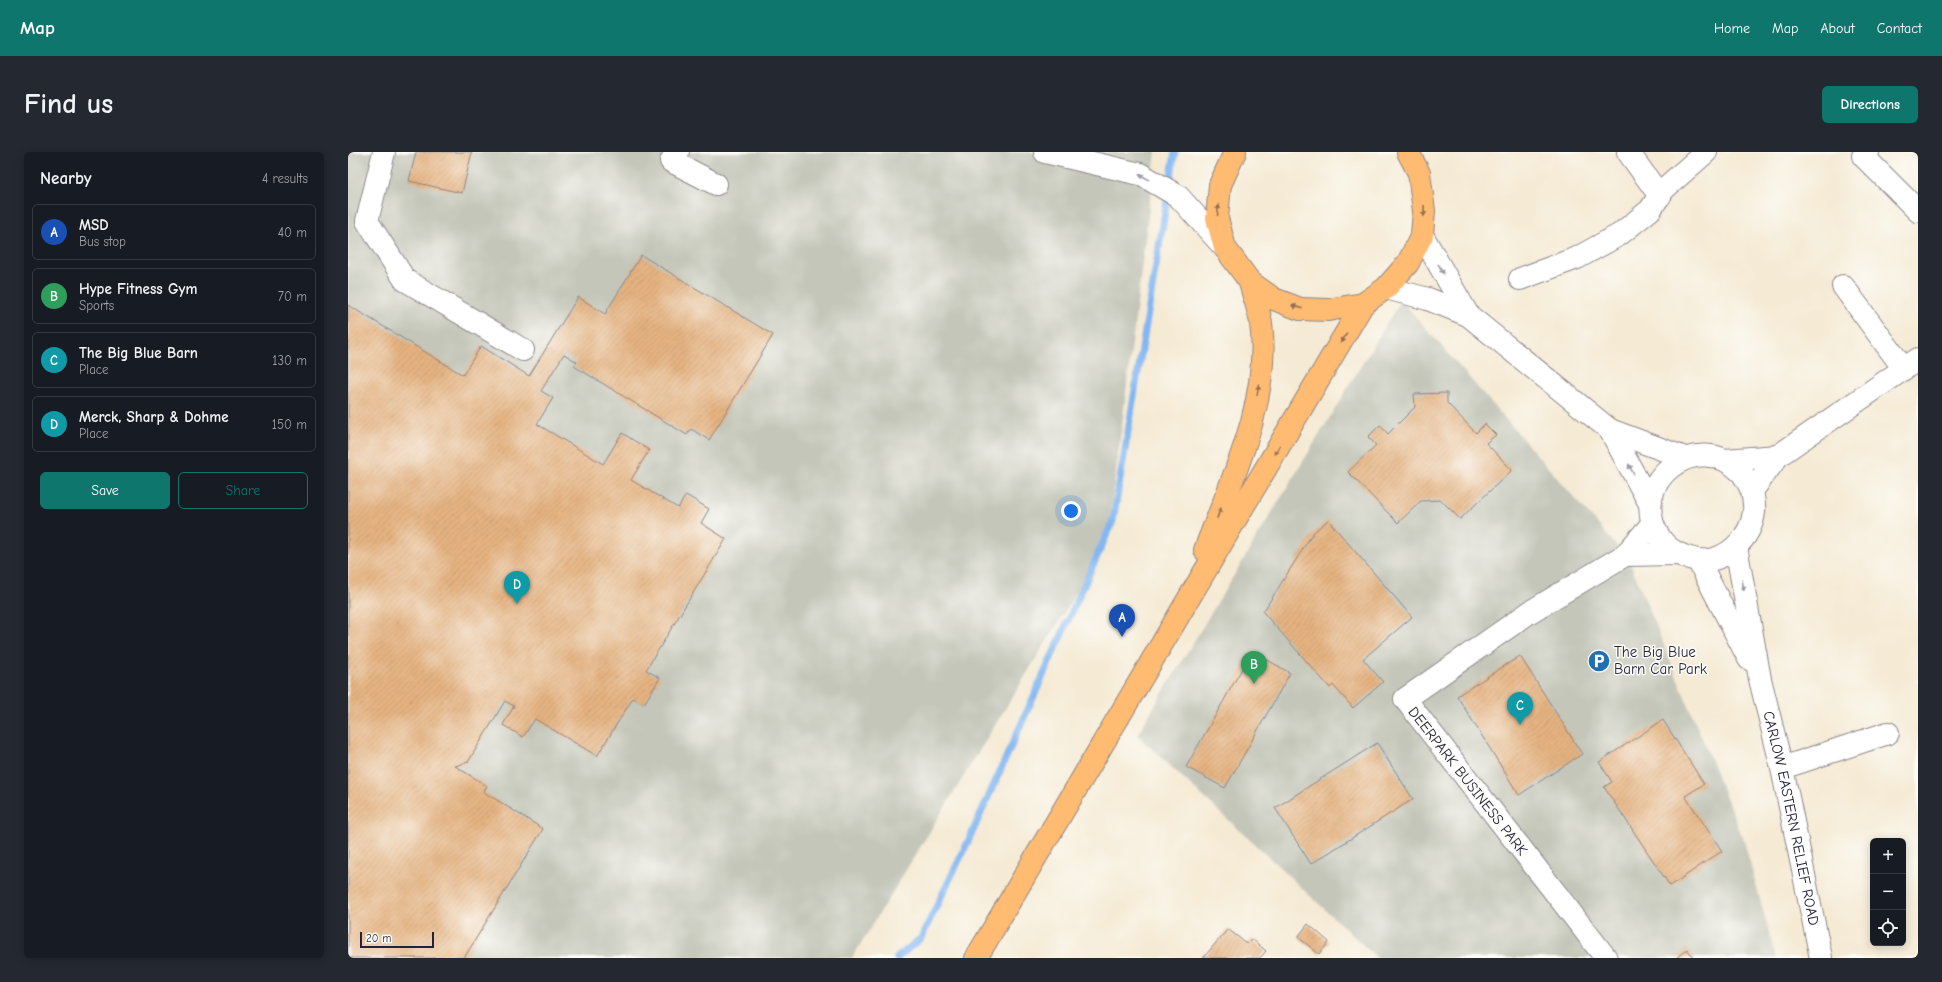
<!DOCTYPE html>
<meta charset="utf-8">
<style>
body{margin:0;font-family:"Comic Neue",sans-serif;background:#242831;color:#f1f3f6}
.controls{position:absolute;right:12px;bottom:12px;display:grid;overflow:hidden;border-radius:6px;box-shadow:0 2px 10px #0003}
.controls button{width:36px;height:36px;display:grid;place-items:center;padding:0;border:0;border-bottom:1px solid #363941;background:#171b24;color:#f1f3f6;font:20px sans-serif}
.scale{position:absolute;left:12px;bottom:10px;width:74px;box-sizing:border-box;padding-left:4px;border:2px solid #22223b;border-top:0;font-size:11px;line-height:14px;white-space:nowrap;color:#22223b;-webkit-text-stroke:3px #fdfcf7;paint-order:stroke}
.you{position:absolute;left:723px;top:359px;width:14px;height:14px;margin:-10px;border:3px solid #fff;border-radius:50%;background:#1a73e8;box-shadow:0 0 0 6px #1a73e833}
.badge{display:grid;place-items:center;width:26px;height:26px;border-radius:50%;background:#0f766e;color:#fff;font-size:13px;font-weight:700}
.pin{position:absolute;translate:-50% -33px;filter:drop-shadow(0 1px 2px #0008)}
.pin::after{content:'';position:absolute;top:21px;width:14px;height:12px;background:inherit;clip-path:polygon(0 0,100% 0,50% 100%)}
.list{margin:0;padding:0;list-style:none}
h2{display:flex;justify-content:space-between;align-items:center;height:52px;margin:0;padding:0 16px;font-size:17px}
h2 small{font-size:13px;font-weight:400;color:#9ea1a6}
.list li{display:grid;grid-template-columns:26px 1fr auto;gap:12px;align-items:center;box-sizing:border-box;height:56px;margin:0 8px 8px;padding:0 8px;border:1px solid #363941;border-radius:6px}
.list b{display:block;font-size:15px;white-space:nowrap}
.list p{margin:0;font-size:13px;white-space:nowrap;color:#9ea1a6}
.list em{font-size:13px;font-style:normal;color:#9ea1a6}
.actions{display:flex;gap:8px;padding:12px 16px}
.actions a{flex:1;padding:9px 0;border:1px solid #0f766e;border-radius:6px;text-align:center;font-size:14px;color:#0f766e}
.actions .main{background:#0f766e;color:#fff}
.icon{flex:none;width:22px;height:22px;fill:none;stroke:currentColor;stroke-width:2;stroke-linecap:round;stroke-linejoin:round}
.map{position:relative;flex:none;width:1570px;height:806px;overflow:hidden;border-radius:6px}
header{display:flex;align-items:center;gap:24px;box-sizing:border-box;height:56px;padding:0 20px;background:#0f766e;color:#fff}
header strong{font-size:19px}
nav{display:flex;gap:22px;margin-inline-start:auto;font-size:14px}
.intro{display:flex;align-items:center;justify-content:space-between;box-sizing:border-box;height:96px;padding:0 24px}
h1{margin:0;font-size:28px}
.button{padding:10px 18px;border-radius:6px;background:#0f766e;color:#fff;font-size:14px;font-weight:700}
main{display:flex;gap:24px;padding:0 24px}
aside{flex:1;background:#171b24;border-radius:6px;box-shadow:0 2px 10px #0003}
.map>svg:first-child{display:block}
.industrial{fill:#c4c6b9}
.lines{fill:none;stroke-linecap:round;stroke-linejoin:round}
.stream{stroke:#83b7f1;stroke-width:7}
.building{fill:url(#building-hatch)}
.minor-casing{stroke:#8c8688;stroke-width:24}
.major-casing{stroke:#8c8688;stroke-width:24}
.minor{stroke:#fff;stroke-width:22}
.major{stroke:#ffbb71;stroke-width:22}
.oneway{fill:#9c9ca7}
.oneway2{fill:#906e56}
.labels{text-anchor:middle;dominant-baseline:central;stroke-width:3;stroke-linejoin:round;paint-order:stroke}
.poi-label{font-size:15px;fill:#22223b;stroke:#fdfcf7;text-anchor:start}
.street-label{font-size:15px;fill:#22223b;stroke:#fdfcf7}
</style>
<header>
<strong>Map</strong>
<nav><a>Home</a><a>Map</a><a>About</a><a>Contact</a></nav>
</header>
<div class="intro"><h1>Find us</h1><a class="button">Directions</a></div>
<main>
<aside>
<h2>Nearby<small>4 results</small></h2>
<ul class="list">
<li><span class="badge" style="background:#1a4fb4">A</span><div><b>MSD</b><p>Bus stop</p></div><em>40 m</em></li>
<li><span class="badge" style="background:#2e9e5b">B</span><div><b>Hype Fitness Gym</b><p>Sports</p></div><em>70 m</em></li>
<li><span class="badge" style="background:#0f9aa8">C</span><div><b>The Big Blue Barn</b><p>Place</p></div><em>130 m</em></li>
<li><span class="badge" style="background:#0f9aa8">D</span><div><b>Merck, Sharp &amp; Dohme</b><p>Place</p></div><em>150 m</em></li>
</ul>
<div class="actions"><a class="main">Save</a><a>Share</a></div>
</aside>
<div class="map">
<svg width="1570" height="806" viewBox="0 0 1570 806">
<defs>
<pattern id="building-hatch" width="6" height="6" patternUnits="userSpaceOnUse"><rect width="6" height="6" fill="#e5b280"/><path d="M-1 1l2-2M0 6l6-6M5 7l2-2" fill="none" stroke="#c49970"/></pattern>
</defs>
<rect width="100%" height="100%" fill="#fdfcf7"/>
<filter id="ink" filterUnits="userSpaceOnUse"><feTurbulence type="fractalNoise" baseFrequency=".025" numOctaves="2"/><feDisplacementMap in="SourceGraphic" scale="8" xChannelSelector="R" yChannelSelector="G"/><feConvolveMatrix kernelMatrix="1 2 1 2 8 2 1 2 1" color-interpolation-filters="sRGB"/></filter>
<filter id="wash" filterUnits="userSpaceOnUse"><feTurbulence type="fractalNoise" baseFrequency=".012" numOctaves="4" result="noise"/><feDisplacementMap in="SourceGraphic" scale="16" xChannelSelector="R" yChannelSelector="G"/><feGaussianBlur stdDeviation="0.9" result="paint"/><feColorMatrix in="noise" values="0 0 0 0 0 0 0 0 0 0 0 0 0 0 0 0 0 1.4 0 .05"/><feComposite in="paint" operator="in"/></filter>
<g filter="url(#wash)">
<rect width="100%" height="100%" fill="#f5ead4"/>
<!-- industrial -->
<g class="industrial">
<path d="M0 0H808L759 391 504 806H0Z"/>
<path d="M1053 148 1281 408 1396 689 1428 806H1029L789 583Z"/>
</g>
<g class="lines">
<!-- stream -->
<path class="stream" d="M549 806 573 786 619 692 765 369 827 0"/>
</g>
<g id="blocks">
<!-- building -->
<g class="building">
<path d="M68 0H124L114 41 61 29Z"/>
<path d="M293 103 425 183 361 288 343 277 339 283 226 214 229 210 216 202 193 239 205 246 189 272 255 312 274 281 301 298 283 328 330 356 338 343 361 357 353 371 378 387 298 518 312 526 296 552 285 546 249 604 187 567 175 585 155 573 166 554 157 549 120 610 107 614 139 634 136 640 195 677 116 806H0V153L115 223 133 194 181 224 230 145 257 162Z"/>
<path d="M1099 241V251L1128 281 1137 272 1148 283 1138 291 1164 318 1112 367 1093 348 1073 349 1050 371 1000 320 1028 293 1020 285 1032 273 1040 282 1067 255 1066 242Z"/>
<path d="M980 368 1064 465 1015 507 1035 530 1005 556 985 533 982 536 915 460 965 381Z"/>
<path d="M904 499 942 521 877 636 838 615Z"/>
<path d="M1172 504 1234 602 1171 643 1109 544Z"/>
<path d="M1315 568 1356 632 1337 644 1374 699 1322 734 1256 635 1264 630 1251 610Z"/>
<path d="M1029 591 1065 647 963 712 927 656Z"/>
<path d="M960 772 981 790 971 802 950 785Z"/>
<path d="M880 777 899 792 904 787 918 799 912 806H855Z"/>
<path d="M1339 797 1346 806H1328Z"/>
</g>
</g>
</g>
<g filter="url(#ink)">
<use href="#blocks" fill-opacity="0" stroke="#8c8688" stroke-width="1"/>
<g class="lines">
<!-- minor casing -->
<g class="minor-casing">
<g id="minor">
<path d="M36 0 19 69 57 128 175 198"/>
<path d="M330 0 323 9 368 32"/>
<path d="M697 0 792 22 830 44 877 96"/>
<path d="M1280 0 1312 44"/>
<path d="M1520 0 1515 4 1570 59"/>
<path d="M1074 83 1120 163"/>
<path d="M1172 127 1229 106 1271 83 1302 58 1316 37 1358 0"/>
<path d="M1495 134 1556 217"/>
<path d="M1038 136 1080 147 1120 163 1262 278 1337 306"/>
<path d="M1262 278 1302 352"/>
<path d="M1377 308 1430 304"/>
<path d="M1404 339C1401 333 1398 325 1393 320 1350 276 1279 328 1310 383 1318 397 1333 405 1350 408 1378 411 1403 386 1406 360 1407 353 1405 345 1404 339L1430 304 1570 207"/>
<path id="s1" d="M1388 395 1412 527 1434 616 1473 806"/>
<path d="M1277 403 1330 402"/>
<path d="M1350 408 1401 507"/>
<path d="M1434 616 1540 581"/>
<path d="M1258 806 1057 547 1182 460 1277 403 1304 372"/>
</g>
</g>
<!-- major casing -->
<g class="major-casing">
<g id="major">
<path d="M887 0 872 33 869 66 877 96 902 130 926 147 952 157 980 158 1015 152 1038 136 1060 111 1074 83 1076 59 1071 21 1060 0"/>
<path d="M857 398C884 327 923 248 913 171 911 157 905 143 902 130"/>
<path d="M628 806 1015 152"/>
</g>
</g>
<!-- minor -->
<use href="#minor" class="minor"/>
<!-- major -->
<use href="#major" class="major"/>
</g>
<!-- one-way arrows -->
<defs><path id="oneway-solid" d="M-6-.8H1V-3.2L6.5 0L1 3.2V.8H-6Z"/></defs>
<g class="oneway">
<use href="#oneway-solid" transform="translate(796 25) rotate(-153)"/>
<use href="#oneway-solid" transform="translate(1093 117) rotate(60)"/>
<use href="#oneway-solid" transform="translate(1283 317) rotate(-118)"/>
<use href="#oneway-solid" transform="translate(1395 433) rotate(80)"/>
</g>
<g class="oneway2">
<use href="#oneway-solid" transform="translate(870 58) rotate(-85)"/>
<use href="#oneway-solid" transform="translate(1076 59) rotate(91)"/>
<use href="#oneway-solid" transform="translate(949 155) rotate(-164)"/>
<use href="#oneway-solid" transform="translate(996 186) rotate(120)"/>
<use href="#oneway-solid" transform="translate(910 238) rotate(-79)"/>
<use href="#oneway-solid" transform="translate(929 298) rotate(121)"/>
<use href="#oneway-solid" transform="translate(871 361) rotate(-69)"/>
</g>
</g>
<!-- icons -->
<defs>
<g id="parking-disc" transform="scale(1.15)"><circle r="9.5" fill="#1f6fb2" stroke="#fdfcf7"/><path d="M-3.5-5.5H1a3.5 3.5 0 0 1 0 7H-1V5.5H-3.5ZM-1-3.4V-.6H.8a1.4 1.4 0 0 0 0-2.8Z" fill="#fff"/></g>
</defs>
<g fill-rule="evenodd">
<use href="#parking-disc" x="1251" y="509"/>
</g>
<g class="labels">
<!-- poi labels -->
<g class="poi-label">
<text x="1266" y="500">The Big Blue<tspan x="1266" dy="17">Barn Car Park</tspan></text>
</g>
<!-- street labels -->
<g class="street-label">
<text transform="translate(1120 629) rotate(52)">DEERPARK BUSINESS PARK</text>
<text stroke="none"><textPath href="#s1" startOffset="277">CARLOW EASTERN RELIEF ROAD</textPath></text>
</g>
</g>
</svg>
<div class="controls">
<button>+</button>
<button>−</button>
<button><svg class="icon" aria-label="locate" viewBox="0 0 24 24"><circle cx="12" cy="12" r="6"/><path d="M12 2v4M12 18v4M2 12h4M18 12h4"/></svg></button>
</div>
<div class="scale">20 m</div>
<div class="you"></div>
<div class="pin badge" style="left:774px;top:485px;background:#1a4fb4">A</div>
<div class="pin badge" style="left:906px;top:532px;background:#2e9e5b">B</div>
<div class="pin badge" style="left:1172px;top:573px;background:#0f9aa8">C</div>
<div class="pin badge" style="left:169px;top:452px;background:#0f9aa8">D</div>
</div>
</main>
